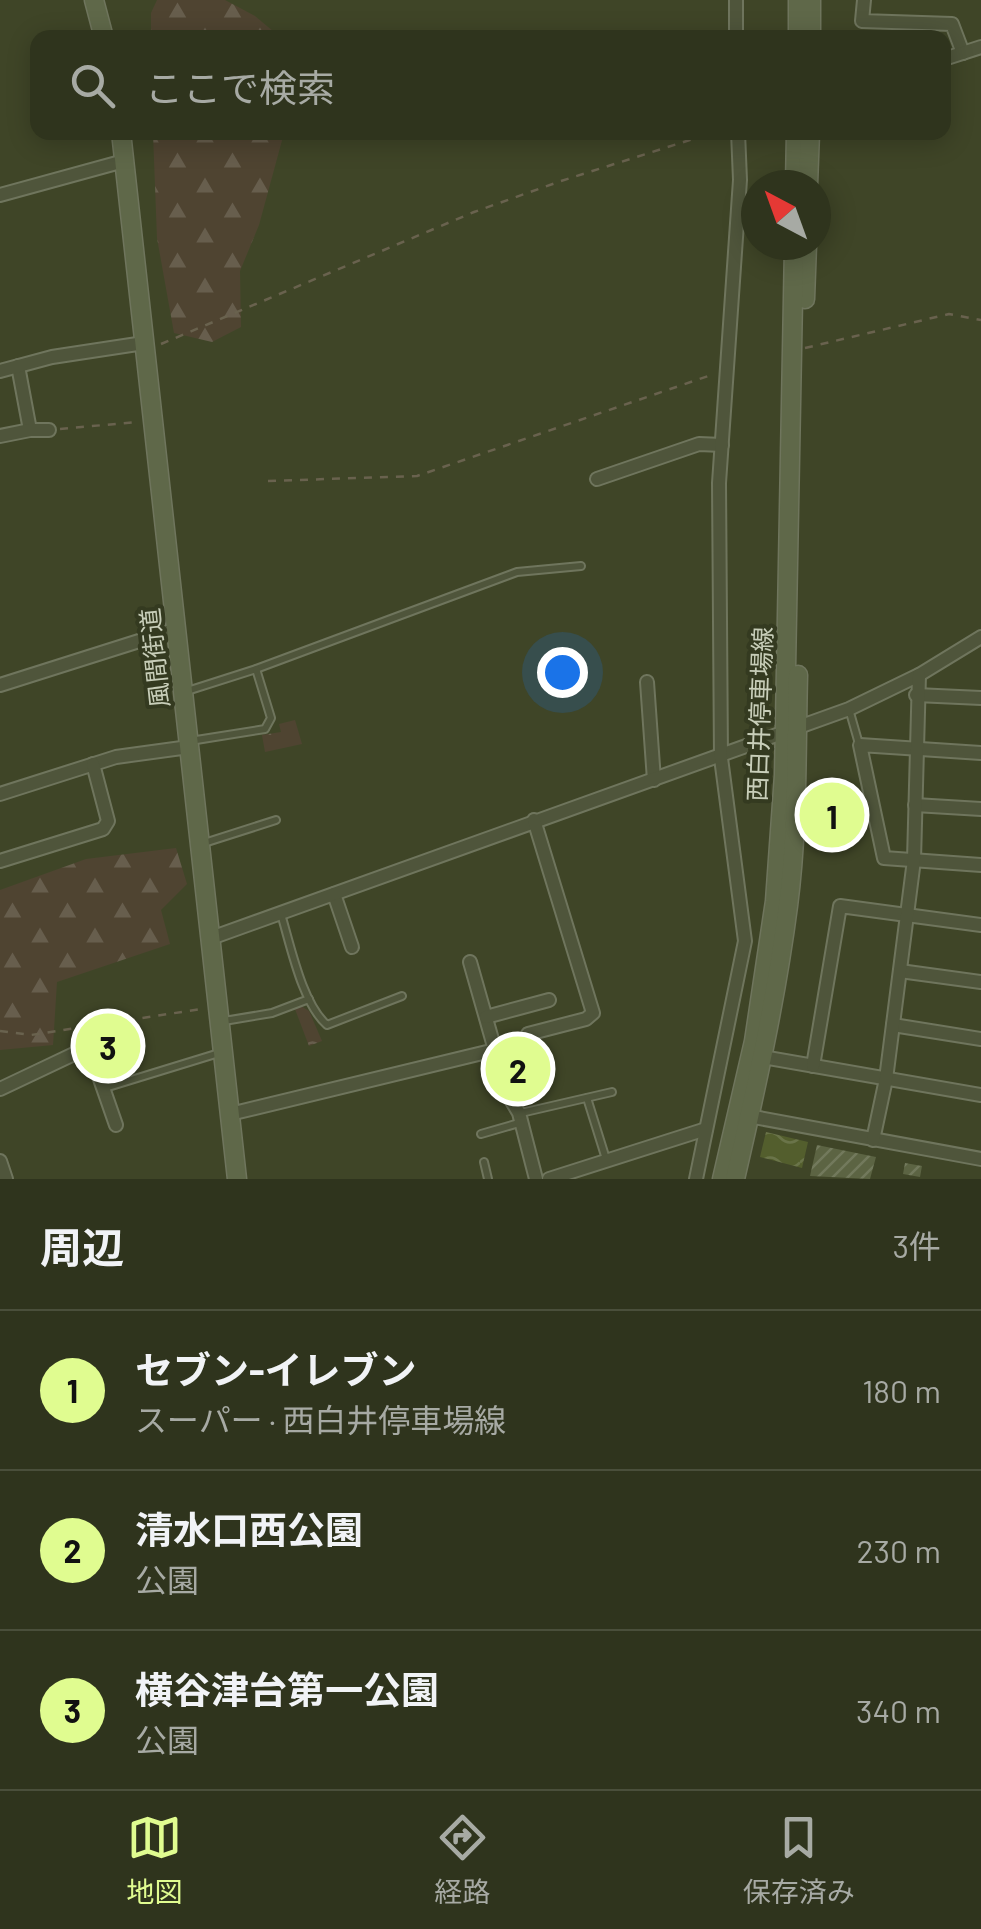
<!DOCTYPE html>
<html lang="ja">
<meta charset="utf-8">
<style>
body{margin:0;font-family:Barlow,"Noto Sans JP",sans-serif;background:#373c26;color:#f1f3f6}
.compass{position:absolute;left:741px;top:170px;width:90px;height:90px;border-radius:50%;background:#2f341d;box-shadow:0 5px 25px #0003;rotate:319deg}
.you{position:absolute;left:562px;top:672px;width:35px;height:35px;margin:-25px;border:8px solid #fff;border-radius:50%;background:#1a73e8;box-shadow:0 0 0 15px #1a73e833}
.badge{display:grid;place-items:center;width:65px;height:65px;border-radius:50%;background:#e0fc90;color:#111;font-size:32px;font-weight:700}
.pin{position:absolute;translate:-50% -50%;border:5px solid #fff;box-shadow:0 2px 10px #0006}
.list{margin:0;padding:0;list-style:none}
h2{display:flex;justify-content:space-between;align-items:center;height:130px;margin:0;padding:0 40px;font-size:42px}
h2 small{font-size:32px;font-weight:400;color:#a7aaa4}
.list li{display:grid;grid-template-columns:65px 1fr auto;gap:30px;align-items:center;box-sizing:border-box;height:160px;padding:0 40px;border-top:2px solid #4a4f3b}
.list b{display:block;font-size:38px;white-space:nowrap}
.list p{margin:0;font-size:32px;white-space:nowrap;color:#a7aaa4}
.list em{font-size:32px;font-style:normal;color:#a7aaa4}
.icon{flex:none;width:55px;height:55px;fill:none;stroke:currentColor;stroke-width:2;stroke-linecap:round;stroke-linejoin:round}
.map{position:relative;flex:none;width:981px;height:1179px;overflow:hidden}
.search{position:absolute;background:#2f341d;box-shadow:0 5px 25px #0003;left:30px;right:30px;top:30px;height:110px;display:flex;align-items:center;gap:25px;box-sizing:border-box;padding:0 35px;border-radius:20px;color:#a7aaa4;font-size:38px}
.sheet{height:610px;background:#2f341d}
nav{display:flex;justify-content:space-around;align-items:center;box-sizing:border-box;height:140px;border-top:2px solid #4a4f3b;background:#2f341d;font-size:28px;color:#a7aaa4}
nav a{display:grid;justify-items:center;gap:5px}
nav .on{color:#e0fc90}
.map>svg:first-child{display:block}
.forest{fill:url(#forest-firs)}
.park{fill:url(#park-crowns)}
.water{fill:url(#water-waves)}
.building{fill:url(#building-hatch)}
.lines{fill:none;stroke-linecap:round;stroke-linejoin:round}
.lane-casing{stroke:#6f755d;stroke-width:10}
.street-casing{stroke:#6f755d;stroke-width:16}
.secondary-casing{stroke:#6f755d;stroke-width:21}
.path{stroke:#69624e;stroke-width:2.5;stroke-dasharray:8 8;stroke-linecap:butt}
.lane{stroke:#4f553b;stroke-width:6}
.street{stroke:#4f553b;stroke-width:12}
.secondary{stroke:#5f6849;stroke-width:18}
.labels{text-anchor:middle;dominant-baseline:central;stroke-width:8;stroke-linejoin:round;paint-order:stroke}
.street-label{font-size:25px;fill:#c8ceb9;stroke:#343a20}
</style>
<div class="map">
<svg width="981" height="1179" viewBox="0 0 981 1179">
<defs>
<pattern id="forest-firs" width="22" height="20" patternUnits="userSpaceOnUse" patternTransform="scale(2.5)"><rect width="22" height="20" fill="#4f4431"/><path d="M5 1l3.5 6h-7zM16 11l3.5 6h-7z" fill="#675e4d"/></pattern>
<pattern id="park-crowns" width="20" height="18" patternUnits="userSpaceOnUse" patternTransform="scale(2.5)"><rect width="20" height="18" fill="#4f4431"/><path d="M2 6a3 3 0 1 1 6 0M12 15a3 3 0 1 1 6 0" fill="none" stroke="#675e4d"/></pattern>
<pattern id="water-waves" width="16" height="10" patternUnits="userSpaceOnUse" patternTransform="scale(2.5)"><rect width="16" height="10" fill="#535e2d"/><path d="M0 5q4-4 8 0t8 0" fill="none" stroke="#6a7449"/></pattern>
<pattern id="building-hatch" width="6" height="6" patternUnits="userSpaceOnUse" patternTransform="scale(2.5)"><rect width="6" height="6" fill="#5c6443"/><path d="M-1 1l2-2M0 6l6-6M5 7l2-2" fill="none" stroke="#72795c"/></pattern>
</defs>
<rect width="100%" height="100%" fill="#3f4527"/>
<!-- forest -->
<g class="forest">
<path d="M157 0H225L255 16 280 37H151V13Z"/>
<path d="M153 133H284L259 225 240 271 241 327 212 342 174 333 157 238Z"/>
<path d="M176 848 187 884 161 910 170 944 57 982 53 1045 0 1050V890L86 859Z"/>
</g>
<!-- park -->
<g class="park">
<path d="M295 720 302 744 265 752 262 735 281 732 279 724Z"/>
<path d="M301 1006 309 1011 322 1041 309 1046 295 1009Z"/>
<path d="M115 1028 118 1054 100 1062 95 1047 101 1044V1030Z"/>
<path d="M530 1058 537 1082 522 1087 518 1073 505 1076 502 1066Z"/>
</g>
<!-- water -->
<path class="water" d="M766 1132 808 1142 802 1168 760 1157Z"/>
<!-- building -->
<g class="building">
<path d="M814 805 850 808 849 824 813 822Z"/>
<path d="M817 1145 876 1157 870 1179 810 1176Z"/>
<path d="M905 1163 922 1166 920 1177 903 1174Z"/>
</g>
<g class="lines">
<!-- lane casing -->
<g class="lane-casing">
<g id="lane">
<path d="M184 692 256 669 517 572 581 566"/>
<path d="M849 709 859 744"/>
<path d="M190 741 265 729 271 718 256 669"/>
<path d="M201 844 276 820"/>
<path d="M281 914C291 947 302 1003 327 1025L402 996"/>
<path d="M224 1021 272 1013 309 999"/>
<path d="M105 1088 219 1053"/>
<path d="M587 1098 606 1159"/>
<path d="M521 1113 612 1092"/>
<path d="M481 1134 519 1123"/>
<path d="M484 1162 488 1179"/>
</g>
</g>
<!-- street casing -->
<g class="street-casing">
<g id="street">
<path d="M736 0V38"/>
<path d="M864 0 862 21 952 24 963 53"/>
<path d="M944 59 981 47"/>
<path d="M0 195 124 161"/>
<path d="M18 366 30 430"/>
<path d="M0 371 52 357 144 343"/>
<path d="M0 436 30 430H49"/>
<path d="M597 479 699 444 722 445"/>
<path d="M647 682 654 780"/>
<path d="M0 685 177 629"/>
<path d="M916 695 981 698"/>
<path d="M981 753 860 745 884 858 981 865"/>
<path d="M0 794 116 757 189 747"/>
<path d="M915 805 981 809"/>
<path d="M0 861 103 829 108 821 93 764"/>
<path d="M334 894 352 947"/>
<path d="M211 938 849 709 919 675 981 637"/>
<path d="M470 962 495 1050"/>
<path d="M900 971 981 982"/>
<path d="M486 1017 549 1000"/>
<path d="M893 1025 981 1039"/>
<path d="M528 1034 586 1019 593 1013 534 820"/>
<path d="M757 1056 981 1095"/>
<path d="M813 1066 840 906 981 925"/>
<path d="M0 1089 76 1053 92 1056 116 1125"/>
<path d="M230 1114 495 1050 507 1093 519 1113 536 1179"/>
<path d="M743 1115 981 1159"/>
<path d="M873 1140 886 1079 914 860 919 675"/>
<path d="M0 1161 6 1179"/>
<path d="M549 1179 706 1129"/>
<path d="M696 1179 745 941 721 758 719 483 740 180 738 132"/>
</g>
</g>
<!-- secondary casing -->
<g class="secondary-casing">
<g id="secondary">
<path d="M94 0 104 38"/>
<path d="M798 38V0"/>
<path d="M811 38V0"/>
<path d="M121 132 237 1179"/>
<path d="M795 185 796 132"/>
<path d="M808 185 810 132"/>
<path d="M805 299 807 245"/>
<path d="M722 1179 754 1041 775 901 784 775 794 245"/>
<path d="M735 1179C756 1088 776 999 788 906 798 830 796 752 798 675"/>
</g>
</g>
<!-- path -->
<g class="path">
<path d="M161 344 474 212 561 181 715 132"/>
<path d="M805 348 949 314 981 320"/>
<path d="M60 429 137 422"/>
<path d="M268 481 417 476 714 374"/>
<path d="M0 1031 31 1035 201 1009"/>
</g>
<!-- lane -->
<use href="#lane" class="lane"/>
<!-- street -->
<use href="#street" class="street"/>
<!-- secondary -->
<use href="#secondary" class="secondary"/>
</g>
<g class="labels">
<!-- street labels -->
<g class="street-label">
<text transform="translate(154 658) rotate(-96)">風間街道</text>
<text transform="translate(759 714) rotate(-88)">西白井停車場線</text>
</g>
</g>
</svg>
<svg class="compass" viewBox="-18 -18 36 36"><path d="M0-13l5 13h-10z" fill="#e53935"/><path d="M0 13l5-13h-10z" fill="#a7aaa4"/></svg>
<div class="you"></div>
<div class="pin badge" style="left:832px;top:815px">1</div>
<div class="pin badge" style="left:518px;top:1069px">2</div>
<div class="pin badge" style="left:108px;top:1046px">3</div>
<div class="search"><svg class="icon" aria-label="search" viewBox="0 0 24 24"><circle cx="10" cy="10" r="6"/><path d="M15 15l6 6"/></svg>ここで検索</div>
</div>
<section class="sheet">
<h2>周辺<small>3件</small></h2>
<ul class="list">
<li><span class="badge">1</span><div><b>セブン-イレブン</b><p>スーパー · 西白井停車場線</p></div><em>180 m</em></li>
<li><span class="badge">2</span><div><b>清水口西公園</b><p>公園</p></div><em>230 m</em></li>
<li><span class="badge">3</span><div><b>横谷津台第一公園</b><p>公園</p></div><em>340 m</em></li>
</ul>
</section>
<nav>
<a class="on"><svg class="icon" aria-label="map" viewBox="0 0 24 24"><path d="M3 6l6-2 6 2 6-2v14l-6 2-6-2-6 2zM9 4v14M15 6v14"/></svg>地図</a>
<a><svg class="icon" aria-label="directions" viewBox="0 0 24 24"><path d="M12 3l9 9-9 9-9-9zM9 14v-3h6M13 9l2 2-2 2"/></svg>経路</a>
<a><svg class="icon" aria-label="saved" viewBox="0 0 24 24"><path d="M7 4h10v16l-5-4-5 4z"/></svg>保存済み</a>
</nav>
